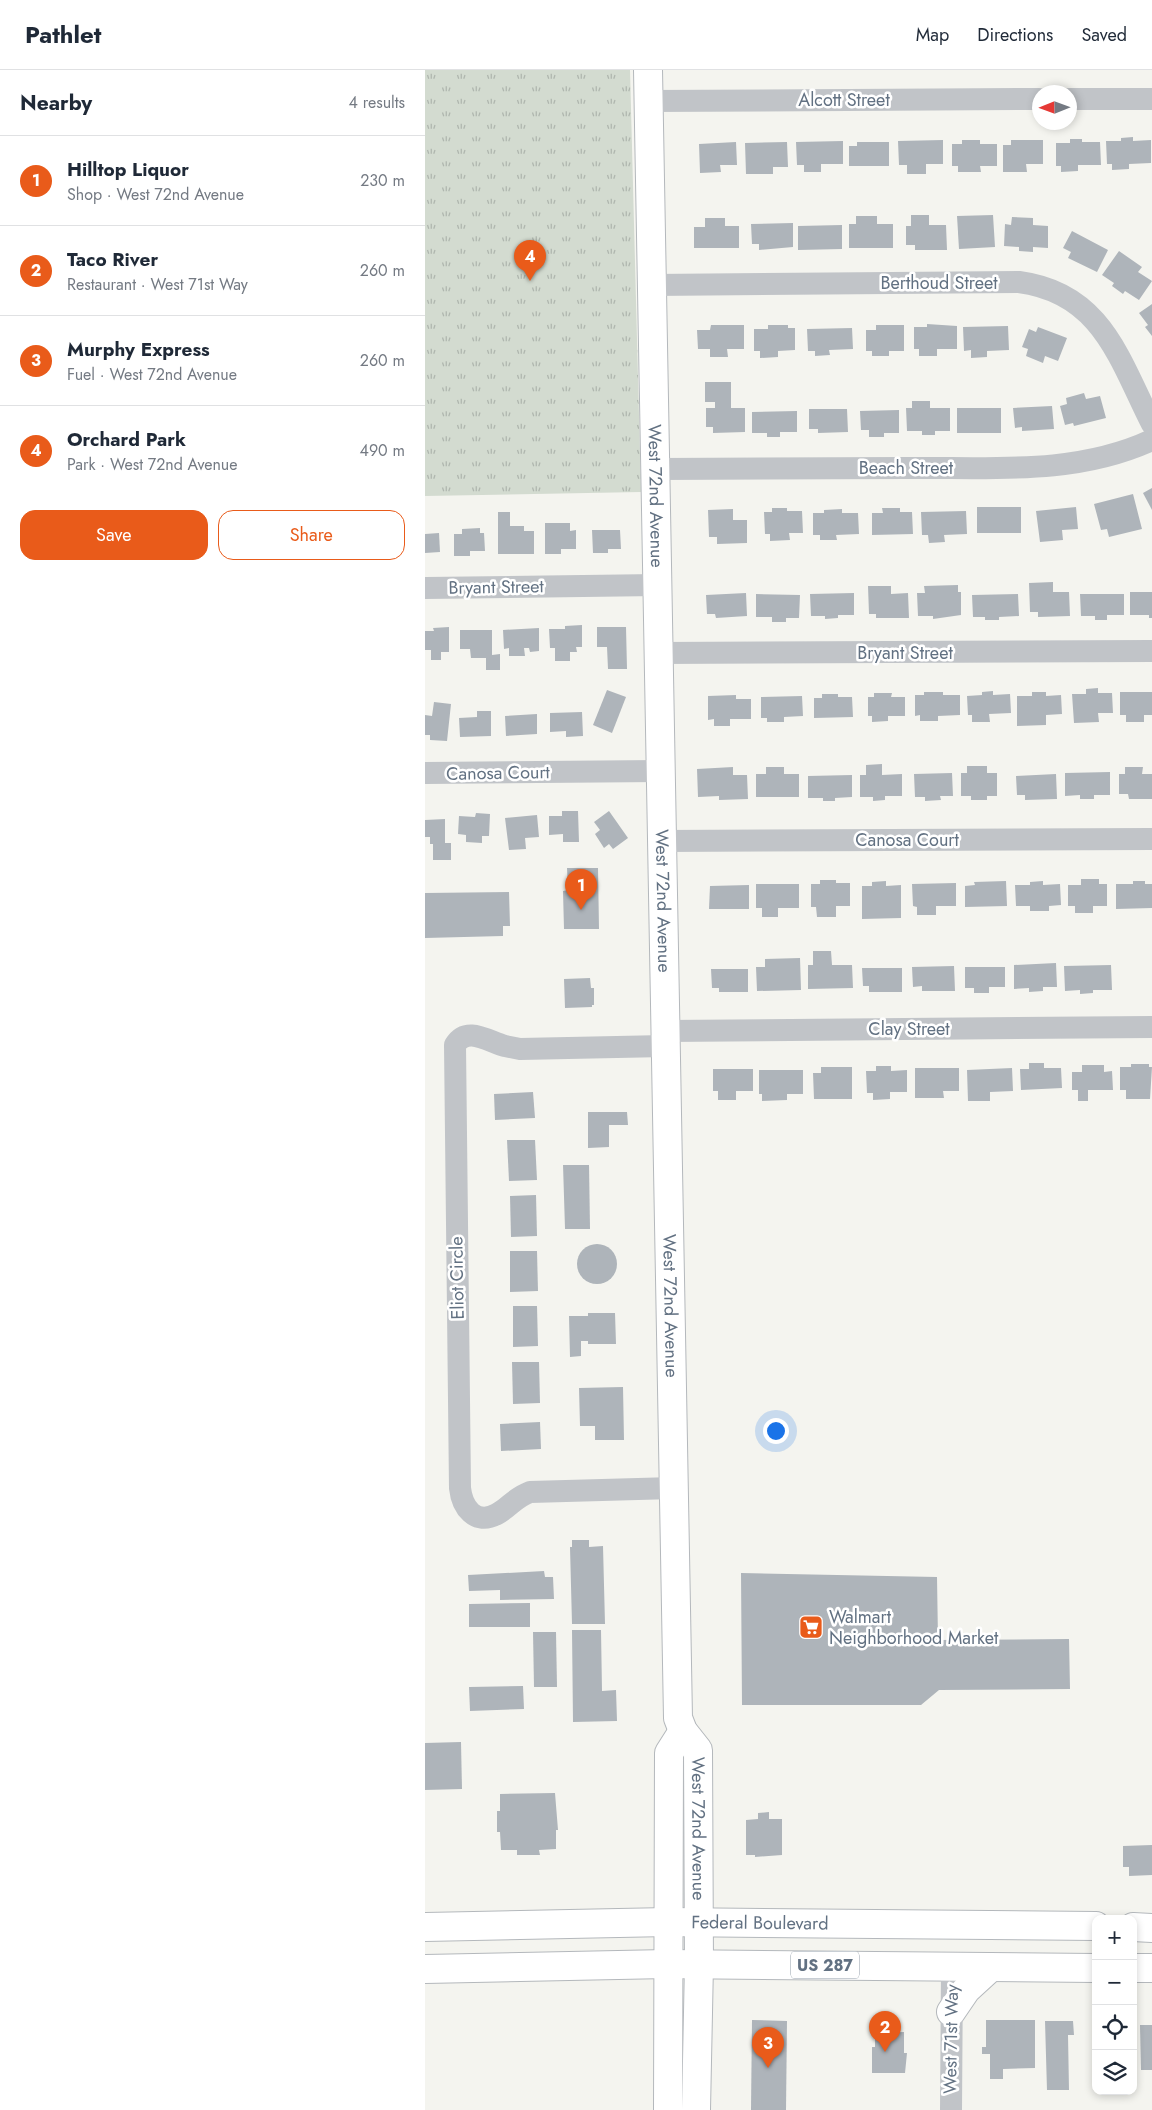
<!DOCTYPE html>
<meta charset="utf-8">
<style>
body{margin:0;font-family:Jost,sans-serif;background:#f2f2f3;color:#1f2937}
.controls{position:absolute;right:15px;bottom:15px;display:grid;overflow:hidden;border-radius:10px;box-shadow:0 2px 8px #0003}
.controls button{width:45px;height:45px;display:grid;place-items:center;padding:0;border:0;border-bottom:1px solid #e0e1e3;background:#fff;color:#1f2937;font:25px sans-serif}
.compass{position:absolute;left:607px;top:15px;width:45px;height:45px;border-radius:50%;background:#fff;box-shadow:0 2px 8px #0003;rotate:269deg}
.you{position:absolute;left:350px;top:1360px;width:18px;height:18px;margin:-12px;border:4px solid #fff;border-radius:50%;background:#1a73e8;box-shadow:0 0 0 8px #1a73e833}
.badge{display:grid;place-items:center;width:32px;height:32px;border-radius:50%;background:#e95b1a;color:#fff;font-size:16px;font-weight:700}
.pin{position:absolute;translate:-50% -41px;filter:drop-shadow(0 1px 2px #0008)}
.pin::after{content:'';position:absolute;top:26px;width:18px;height:15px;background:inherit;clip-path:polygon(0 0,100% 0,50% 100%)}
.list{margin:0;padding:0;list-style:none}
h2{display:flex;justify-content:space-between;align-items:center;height:65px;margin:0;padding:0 20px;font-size:21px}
h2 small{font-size:16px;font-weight:400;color:#747a83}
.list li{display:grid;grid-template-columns:32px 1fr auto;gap:15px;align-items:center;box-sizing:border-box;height:90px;padding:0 20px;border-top:1px solid #e0e1e3}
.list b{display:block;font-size:19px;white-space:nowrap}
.list p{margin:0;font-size:16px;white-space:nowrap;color:#747a83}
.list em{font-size:16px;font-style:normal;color:#747a83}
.actions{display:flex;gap:10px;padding:15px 20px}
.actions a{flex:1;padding:11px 0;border:1px solid #e95b1a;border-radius:15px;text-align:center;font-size:18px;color:#e95b1a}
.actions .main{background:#e95b1a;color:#fff}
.icon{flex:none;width:28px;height:28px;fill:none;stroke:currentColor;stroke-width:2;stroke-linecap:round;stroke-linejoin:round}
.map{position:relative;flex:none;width:727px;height:2040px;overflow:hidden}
header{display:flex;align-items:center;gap:30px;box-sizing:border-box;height:70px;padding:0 25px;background:#fff;border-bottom:1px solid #e0e1e3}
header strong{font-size:24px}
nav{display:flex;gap:28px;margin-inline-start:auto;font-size:18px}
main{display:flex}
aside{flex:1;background:#fff}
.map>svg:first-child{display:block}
.park{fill:url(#park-tufts)}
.building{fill:#aeb4ba}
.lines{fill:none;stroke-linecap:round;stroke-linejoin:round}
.major-casing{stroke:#b4b8bc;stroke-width:30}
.minor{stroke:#c1c4c8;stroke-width:22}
.major{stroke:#fff;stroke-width:28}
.labels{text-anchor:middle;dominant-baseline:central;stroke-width:5;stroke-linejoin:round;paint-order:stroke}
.shield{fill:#fff;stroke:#919ca8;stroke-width:1}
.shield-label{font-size:16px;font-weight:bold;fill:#627182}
.street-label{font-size:18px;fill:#627182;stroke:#fff}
.poi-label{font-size:18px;fill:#627182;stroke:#fff;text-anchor:start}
</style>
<header>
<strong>Pathlet</strong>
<nav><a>Map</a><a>Directions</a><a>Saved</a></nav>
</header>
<main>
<aside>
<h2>Nearby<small>4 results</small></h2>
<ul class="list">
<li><span class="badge">1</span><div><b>Hilltop Liquor</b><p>Shop · West 72nd Avenue</p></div><em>230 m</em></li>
<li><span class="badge">2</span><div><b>Taco River</b><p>Restaurant · West 71st Way</p></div><em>260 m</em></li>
<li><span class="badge">3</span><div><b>Murphy Express</b><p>Fuel · West 72nd Avenue</p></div><em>260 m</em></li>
<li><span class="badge">4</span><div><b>Orchard Park</b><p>Park · West 72nd Avenue</p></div><em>490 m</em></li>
</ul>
<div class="actions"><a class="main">Save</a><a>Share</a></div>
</aside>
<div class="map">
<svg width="727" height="2040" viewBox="0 0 727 2040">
<defs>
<pattern id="park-tufts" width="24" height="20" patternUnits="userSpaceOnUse" patternTransform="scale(1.25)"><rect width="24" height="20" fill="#d3dbd0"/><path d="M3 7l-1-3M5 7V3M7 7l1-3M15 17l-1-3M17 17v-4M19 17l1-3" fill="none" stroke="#afb6ae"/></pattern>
</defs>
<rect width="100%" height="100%" fill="#f4f4ef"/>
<!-- park -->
<path class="park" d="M0 0H205L216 422 0 426Z"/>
<!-- building -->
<g class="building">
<path d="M708 67V71L726 70V93L704 94V99L687 100V94H682L681 71H696V68Z"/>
<path d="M645 69H657V72H675L676 95H653V101L636 102V96H631V73H645Z"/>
<path d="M518 70V94H501V104H482V95H474L473 71Z"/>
<path d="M537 70H555V74H572V96H555L556 102H533V96H527V74H537Z"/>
<path d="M586 70H618V94H601L602 102H578V75H586Z"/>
<path d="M418 71V94H396V102H379V95H372L371 72Z"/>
<path d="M311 72 312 95H295L296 102 275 103 274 74Z"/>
<path d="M362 72 363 97H348V104H321L320 73Z"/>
<path d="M432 72H464V96H424V76H432Z"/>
<path d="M486 145H504V155H521L522 180H490V175H481V156H486Z"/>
<path d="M568 145 570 177 534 179 532 146Z"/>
<path d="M431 146H452V154H468V178H424V154H431Z"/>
<path d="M587 147 608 148V155L623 156V178L608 177V182L594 181V177L579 176 580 154 586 155Z"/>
<path d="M280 148H300V156H314V178H269V157H280Z"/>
<path d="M368 153V177L334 180V174H327L326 154Z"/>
<path d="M417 155V179L373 180V156Z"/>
<path d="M647 161 683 180 672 202 643 188 646 182 638 178Z"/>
<path d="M694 181 717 197 713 202 727 211 714 230 700 221 698 224 687 216 689 213 677 205Z"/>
<path d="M727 234V266L720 257 723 255 714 243Z"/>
<path d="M502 254 532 256V279H512V286H494V279H489V257H502Z"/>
<path d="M286 255H319V279H302L303 287H285V279H273L272 260H285Z"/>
<path d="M343 255H363V258H370V280L353 281V287L335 288V281H329V259H343Z"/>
<path d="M451 255H479V281H464V286H447V281H441V260H451Z"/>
<path d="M583 256 584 280 562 281V287L546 288V280L539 281 538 257Z"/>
<path d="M613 257 642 268 633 291 620 286 618 293 601 286 603 279 597 277 604 259 611 262Z"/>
<path d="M427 258 428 279 404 280 405 285 390 286V281H383L382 259Z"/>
<path d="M280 312H306V338H320V362L288 363V357H281V338H290V332H280Z"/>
<path d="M659 323 661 329 675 326 681 348 649 356 648 353 640 355 635 336 642 334 641 328Z"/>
<path d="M487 331H505V338H525V361H510V365H497V361H482L481 338H487Z"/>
<path d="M627 336 629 359 597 361V357L590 358 588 338Z"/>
<rect x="532" y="338" width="44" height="25"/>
<path d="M384 339H422L423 362 393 363V359H384Z"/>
<path d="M474 340V363H459V367H444V360H436L435 341Z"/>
<path d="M372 341V362H355V367H342V363H327V342Z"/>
<path d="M727 418V440L718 423Z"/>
<path d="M708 424 717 459 684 467 682 459 676 460 669 434Z"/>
<rect x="552" y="437" width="44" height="26"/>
<path d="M651 437 653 459 637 460 638 470 615 472 611 441Z"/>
<path d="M347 438H362V441H377L378 463H364L365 470 345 471V464H340L339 442H347Z"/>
<path d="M457 438H475V442H487L488 464 447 465V443H458Z"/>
<path d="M308 439V450H322V473L292 474V467H284L283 440Z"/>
<path d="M417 439V443H433L434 464 411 465 412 470H395V465H388V443H399V440Z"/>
<path d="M541 441 542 464 519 465 520 472 504 473 503 465H497L496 442Z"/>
<path d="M73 442H85V456H99V461H109V484H73Z"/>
<path d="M120 453H145V461L151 460V479H136V484H120Z"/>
<path d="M55 458V463H59L60 481H45V486H29V464H37V459Z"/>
<path d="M167 460H195L196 479H183V483H168Z"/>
<path d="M14 463 15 482 0 483V464Z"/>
<path d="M628 512V522H644L645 546 613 547V542H605L604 513Z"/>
<path d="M533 515V522H536V545L508 549V546H493L492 523H500L499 516Z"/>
<path d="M443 516H466V524L483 523 484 548H451V544H444Z"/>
<path d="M705 522H727V548H724V545H705Z"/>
<path d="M321 523 322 546 291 548 290 544H282L281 525Z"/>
<path d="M429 523V545H413V548L400 549V546H386L385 524Z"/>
<path d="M331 524 375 525 374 548H361V552H347V547H331Z"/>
<path d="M593 524 594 546 574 547V550H560V547H548L547 525Z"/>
<path d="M655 524H699V545H682V550H670V546H656Z"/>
<path d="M157 555V577H151L152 582H145V591H130V578H125L124 559H140V556Z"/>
<path d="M24 557V582H16V590H6V580H0V561H9L8 558Z"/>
<path d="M172 557H201L202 599H183L182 577H172Z"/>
<path d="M114 558V581L105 582 104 578H99L100 586H84V578L79 579 78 560Z"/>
<path d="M35 560H67V585L75 584V600H61V588H46L45 579H35Z"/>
<path d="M673 618V623H687L688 643H673L674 652 649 653 647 624H661V619Z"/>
<path d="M182 620 201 627 187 663 168 655Z"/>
<path d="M568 621V625L585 624 586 643 564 644 565 652H547V645H543L542 626 557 625V622Z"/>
<path d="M499 622H518V625H535V645L513 646V651H495V645L490 646V625H499Z"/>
<path d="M607 622H621V626L636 625 637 644 621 645V655L592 656V626H607Z"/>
<path d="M695 622H727V645H719V652H701V645H695Z"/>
<path d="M449 623H467L466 627H480V646H463V651L447 652V646H443V627H449Z"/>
<path d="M397 624H413V627H427L428 647 389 648V628H397Z"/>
<path d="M311 625V629H326V649H305V656H289V649L283 650V626Z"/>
<path d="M377 626 378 646 359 647V652H342V648H336V627Z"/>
<path d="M9 632 26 634 22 671 5 670V665H0V645L7 646Z"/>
<path d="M52 641H66V666L35 667 34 648 52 647Z"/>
<path d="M157 642 158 666 141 667V661L125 662V643Z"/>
<path d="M112 644V664L81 666 80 646Z"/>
<path d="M457 694V705L477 704V726H460V730L448 731V727H435V705H441V695Z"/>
<path d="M542 696H562V703H572V726H562V730H546V726H536V703H542Z"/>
<path d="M308 697V705H322L323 729 294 730V726L273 727 272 699Z"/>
<path d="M341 697H359V704H374V727H331V704H341Z"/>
<path d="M700 697H718L717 704H727V729H704L703 724H694V704H700Z"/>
<path d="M685 702V725H669V729H655V725L640 726V703Z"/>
<path d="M527 703 528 726H515L516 730 500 731V727H490L489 704Z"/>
<path d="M631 704 632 729 600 730V725H592L591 706Z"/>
<path d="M427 705V727L410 728V731H398V728H383V706Z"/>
<path d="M137 741H153L154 772H138V764L124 765V746H137Z"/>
<path d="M184 741 203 768 188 779 184 774 179 778 170 764 175 760 169 752Z"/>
<path d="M51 743 65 744 64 766H57V773L41 772V765L33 764 34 746 50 747Z"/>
<path d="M112 745 114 767 100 768 101 779 84 780 80 748Z"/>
<path d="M20 749V773H26V790H8V774H5V767H0V750Z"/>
<path d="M142 798H173L174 859H139L138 821 143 820Z"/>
<path d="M656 809H674V814H682V836H668V843H650V836H643V815H656Z"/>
<path d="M395 810H411V813H425V836H411V847H392L391 837H386V814H395Z"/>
<path d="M461 811V816L476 815V848L437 849V816H447V812Z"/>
<path d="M581 811 582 836 540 837V816L550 815 549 812Z"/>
<path d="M618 811V815L635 814 636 835 624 836V841H605V836H591L590 815H605V812Z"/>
<path d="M708 811H720V814H727V838L691 839V814H708Z"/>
<path d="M531 813V836H511V845H492V837L488 836 487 814Z"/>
<path d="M331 814H374V838H353V847H337V838H331Z"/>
<path d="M324 815V839H284L285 816Z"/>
<path d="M84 822 85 856H78V866L0 868V823Z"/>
<path d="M388 881H406L407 895H427L428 918 383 919V895H388Z"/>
<path d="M375 888 376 920 332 921 331 897H340V889Z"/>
<path d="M631 893 632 917H618V921L604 922V918L589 919V895Z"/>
<path d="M686 895 687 920H668V923L655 924V920L640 921 639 896Z"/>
<path d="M529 896 530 921H497V916L488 917 487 897Z"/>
<path d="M540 897H580V917H564V923H549V918H540Z"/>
<path d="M437 898H477V922H444V916H438Z"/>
<path d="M286 899H323V922H294V918H287Z"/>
<path d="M165 908 166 918H169V935H167V937L140 938 139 909Z"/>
<path d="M604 993H619V998H636L637 1018 596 1020 595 999H604Z"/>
<path d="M706 994H724V997H727L725 1029H701V1020H695V997H706Z"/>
<path d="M657 995H679V1002L687 1001 688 1020H663V1031H653V1020H647V1002H657Z"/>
<path d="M451 996H466V1001L482 1000V1022H465V1029L448 1030V1023H442L441 1001H451Z"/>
<path d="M396 997H427V1029H389L388 1003H396Z"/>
<path d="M490 998H534V1021H518L519 1028H490Z"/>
<path d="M587 998 588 1021 565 1022V1031H543L542 1000Z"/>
<path d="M288 999H328V1021H311V1030H293V1021H288Z"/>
<path d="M334 1000H378V1024H362V1030L337 1031V1024H334Z"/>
<path d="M108 1022 110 1048 70 1050 69 1024Z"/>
<path d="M163 1042H202L203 1055H184V1077L163 1078Z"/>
<path d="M82 1070H110L112 1110 84 1111Z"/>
<path d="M138 1095H164L165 1159H140Z"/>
<path d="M111 1125 112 1166 86 1167 85 1126Z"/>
<circle cx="172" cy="1194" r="20"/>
<path d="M85 1181H112L113 1221 85 1222Z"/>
<path d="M88 1236H112L113 1276 88 1277Z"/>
<path d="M163 1243H190L191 1274H163V1271H156V1286L145 1287 144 1246H163Z"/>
<path d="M87 1292H114L115 1333 88 1334Z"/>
<path d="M198 1317 199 1370H170V1356H155L154 1318Z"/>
<path d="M115 1352 116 1379 76 1381 75 1354Z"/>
<path d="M147 1470H164V1477L178 1476 180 1554H147L145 1477H147Z"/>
<path d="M119 1501 120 1507H128L129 1529 75 1530V1520L44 1521 43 1505Z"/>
<path d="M316 1503 512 1507 513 1570 644 1569 645 1619 514 1620 496 1635H317Z"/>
<path d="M105 1533V1557H44V1534Z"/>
<path d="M147 1560H176L177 1621 191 1620 192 1651 148 1652Z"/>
<path d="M108 1562H131L132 1617H109Z"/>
<path d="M98 1616 99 1639 45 1641 44 1617Z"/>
<path d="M36 1672 37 1719 0 1720V1673Z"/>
<path d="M130 1723 133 1760H131V1779L114 1780 115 1785H92V1780H76L75 1762H72V1741H75V1724Z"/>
<path d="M344 1742V1749H357V1785L330 1787V1785H321V1750L333 1749V1743Z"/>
<path d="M727 1775V1805L704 1806V1797H698V1776Z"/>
<path d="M327 1950 362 1951 361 2040H326Z"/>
<path d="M561 1950H610V1998L578 1999V2009H565V1984H557V1977H561Z"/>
<path d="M620 1951H648L649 1965H643L644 2020H622Z"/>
<path d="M715 1955H727V2000H716Z"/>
<path d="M479 1962V1983H482L480 2003H447V1977H450V1963Z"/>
</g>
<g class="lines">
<!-- major casing -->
<g class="major-casing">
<g id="major">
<path id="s1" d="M223 0 253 1648 258 1661 273 1680 274 1894 271 2040"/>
<path id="s2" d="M0 1857 243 1852 671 1856"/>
<path d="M708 1857 727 1858"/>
<path d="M708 1898H727"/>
<path d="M0 1899 242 1894 671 1898"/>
<path d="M526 1942 541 1920 565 1898"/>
<path d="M243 2040 244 1683 258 1661"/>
</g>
</g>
<!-- minor -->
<g class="minor">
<path d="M644 29H727"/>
<path d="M224 31 614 29"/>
<path d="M227 215 594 212C677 223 694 289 727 354"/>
<path d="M231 399C314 398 397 398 481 398 563 397 650 406 727 370"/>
<path d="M0 518 233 515"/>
<path d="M234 583 727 581"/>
<path d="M0 703 236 701"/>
<path d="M237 771 727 769"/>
<path d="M241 961 727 957"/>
<path d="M240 976 95 979C90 978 85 977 80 976 64 972 42 955 30 975L35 1418C37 1437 50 1456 72 1444 85 1437 89 1428 105 1422L249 1418"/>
<path d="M526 2040 527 1898"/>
</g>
<!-- major -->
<use href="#major" class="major"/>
</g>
<!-- icons -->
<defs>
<g id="supermarket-square" transform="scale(1.25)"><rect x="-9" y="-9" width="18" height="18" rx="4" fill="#e95b1a" stroke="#fff"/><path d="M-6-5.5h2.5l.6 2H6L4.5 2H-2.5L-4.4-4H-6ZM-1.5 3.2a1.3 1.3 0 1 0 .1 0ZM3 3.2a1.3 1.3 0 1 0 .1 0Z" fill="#fff"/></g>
</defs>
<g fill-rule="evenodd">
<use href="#supermarket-square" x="386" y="1557"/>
</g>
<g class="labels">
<!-- shield labels -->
<rect class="shield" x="366" y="1881.5" width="68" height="27" rx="4"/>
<g class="shield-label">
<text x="400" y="1895">US 287</text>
</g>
<!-- street labels -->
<g class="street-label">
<text x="419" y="30">Alcott Street</text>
<text x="514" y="213">Berthoud Street</text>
<text x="481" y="398">Beach Street</text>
<text stroke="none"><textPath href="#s1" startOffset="426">West 72nd Avenue</textPath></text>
<text transform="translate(71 517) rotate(-1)">Bryant Street</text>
<text x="480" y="583">Bryant Street</text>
<text transform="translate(73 703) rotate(-1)">Canosa Court</text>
<text x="482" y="770">Canosa Court</text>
<text stroke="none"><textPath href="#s1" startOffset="831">West 72nd Avenue</textPath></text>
<text x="484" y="959">Clay Street</text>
<text transform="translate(32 1208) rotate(-91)">Eliot Circle</text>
<text stroke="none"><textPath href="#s1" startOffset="1236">West 72nd Avenue</textPath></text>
<text stroke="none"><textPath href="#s1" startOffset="1765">West 72nd Avenue</textPath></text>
<text stroke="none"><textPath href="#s2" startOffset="335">Federal Boulevard</textPath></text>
<text transform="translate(526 1969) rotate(-89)">West 71st Way</text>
</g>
<!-- poi labels -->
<g class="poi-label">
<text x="404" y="1547">Walmart<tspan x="404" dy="21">Neighborhood Market</tspan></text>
</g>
</g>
</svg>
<div class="controls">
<button>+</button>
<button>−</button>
<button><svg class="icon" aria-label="locate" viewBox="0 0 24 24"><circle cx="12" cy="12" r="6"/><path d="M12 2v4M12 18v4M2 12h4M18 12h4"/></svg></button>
<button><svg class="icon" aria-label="layers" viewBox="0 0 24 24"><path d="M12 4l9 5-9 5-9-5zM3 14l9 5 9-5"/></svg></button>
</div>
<svg class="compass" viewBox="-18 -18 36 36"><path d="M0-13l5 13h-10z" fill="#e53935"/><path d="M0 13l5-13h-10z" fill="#747a83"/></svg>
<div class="you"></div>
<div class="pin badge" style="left:156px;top:840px">1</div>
<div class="pin badge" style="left:460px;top:1982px">2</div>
<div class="pin badge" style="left:343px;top:1998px">3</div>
<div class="pin badge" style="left:105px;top:211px">4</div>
</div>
</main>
